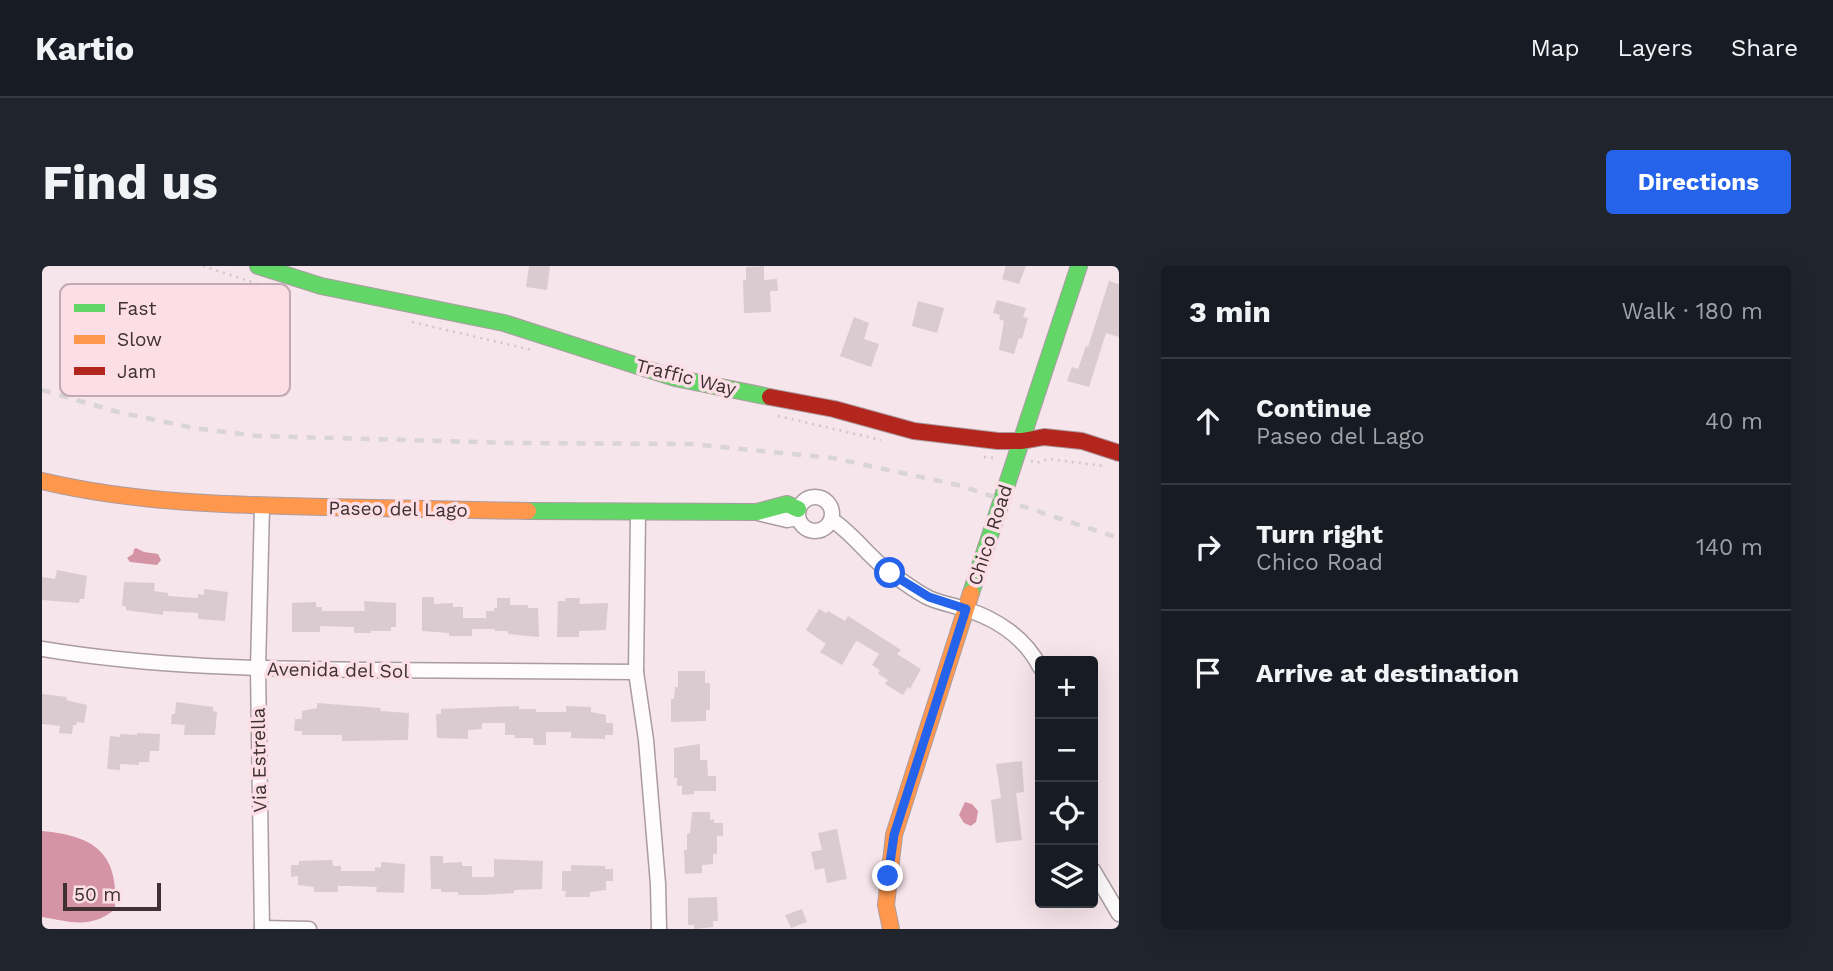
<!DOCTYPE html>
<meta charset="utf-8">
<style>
body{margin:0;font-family:"Work Sans",sans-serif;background:#20242c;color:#f1f3f6}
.controls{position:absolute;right:21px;bottom:21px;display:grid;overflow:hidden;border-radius:7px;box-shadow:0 7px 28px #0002}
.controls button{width:63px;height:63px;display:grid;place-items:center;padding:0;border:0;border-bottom:2px solid #363941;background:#171b24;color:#f1f3f6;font:35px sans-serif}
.scale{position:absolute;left:21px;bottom:18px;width:98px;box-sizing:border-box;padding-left:7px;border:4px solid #3e3033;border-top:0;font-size:19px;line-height:24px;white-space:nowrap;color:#3e3033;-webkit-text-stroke:5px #fcdfe6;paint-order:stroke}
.stop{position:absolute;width:21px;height:21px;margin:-16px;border:5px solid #2563eb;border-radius:50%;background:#fff}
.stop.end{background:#2563eb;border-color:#fff;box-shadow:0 2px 7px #0008}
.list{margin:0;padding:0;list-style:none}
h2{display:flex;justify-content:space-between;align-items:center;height:91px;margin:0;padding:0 28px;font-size:30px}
h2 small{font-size:23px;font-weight:400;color:#9ea1a6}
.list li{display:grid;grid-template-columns:46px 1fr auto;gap:21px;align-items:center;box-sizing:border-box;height:126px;padding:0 28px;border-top:2px solid #363941}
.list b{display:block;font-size:26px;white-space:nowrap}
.list p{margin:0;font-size:23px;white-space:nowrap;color:#9ea1a6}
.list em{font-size:23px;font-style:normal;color:#9ea1a6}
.icon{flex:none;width:38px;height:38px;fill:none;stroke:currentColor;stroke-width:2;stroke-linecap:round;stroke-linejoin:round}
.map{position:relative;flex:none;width:1077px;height:663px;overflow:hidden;border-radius:7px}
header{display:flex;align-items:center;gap:42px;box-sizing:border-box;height:98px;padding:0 35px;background:#171b24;border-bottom:2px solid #363941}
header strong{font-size:33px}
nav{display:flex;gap:38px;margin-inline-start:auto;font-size:24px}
.intro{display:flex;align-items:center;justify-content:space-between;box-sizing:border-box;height:168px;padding:0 42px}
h1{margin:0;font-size:49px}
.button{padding:18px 32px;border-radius:7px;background:#2563eb;color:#fff;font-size:24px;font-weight:700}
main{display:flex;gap:42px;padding:0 42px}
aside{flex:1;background:#171b24;border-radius:7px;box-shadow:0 7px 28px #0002}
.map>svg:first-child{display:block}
.water{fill:#d593a6}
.building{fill:#d9cbcf}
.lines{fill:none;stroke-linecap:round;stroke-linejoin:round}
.street-casing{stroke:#aa9ca0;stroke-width:17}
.fast-casing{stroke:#aa9ca0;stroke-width:18}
.slow-casing{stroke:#aa9ca0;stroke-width:18}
.jam-casing{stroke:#aa9ca0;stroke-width:18}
.path{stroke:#cec8c9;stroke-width:2.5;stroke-dasharray:2 5;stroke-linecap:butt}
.street{stroke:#fefbfc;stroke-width:14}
.fast{stroke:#63d668;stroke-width:16}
.slow{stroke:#ff974d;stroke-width:16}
.jam{stroke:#b3261e;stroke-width:16}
.rail{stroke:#d9d4d6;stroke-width:4.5;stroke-dasharray:9 9;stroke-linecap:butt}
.route{stroke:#2563eb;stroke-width:9}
.labels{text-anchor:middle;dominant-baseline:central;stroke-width:7;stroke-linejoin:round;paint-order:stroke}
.street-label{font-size:19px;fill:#3e3033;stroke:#fcdfe6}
.key{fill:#fcdfe6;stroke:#c3aab0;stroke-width:2}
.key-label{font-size:19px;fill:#3e3033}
</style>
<header>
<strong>Kartio</strong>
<nav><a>Map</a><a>Layers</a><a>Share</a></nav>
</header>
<div class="intro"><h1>Find us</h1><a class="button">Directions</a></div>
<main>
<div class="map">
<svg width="1077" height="663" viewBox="0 0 1077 663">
<rect width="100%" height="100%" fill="#f6e5ea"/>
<!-- water -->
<g class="water">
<path d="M94 282 102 286 116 288 119 294 115 299 88 296 85 292 91 288 92 283Z"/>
<path d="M923 536 930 538 936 545 934 556 929 560 922 557 917 549Z"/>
<path d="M0 565C53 570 77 587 73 643 50 663 28 656 0 651Z"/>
</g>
<!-- building -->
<g class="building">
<path d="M487 0H508L505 24 484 21Z"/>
<path d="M722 0V14L735 13 736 25H728L729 46 702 47 701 14H704V1Z"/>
<path d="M964 0H984L977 18 960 13Z"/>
<path d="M1067 15 1077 18V71L1064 67 1047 121 1025 115 1030 101 1036 103 1044 80 1046 81Z"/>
<path d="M955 34 984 42 981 51 986 52 980 73 977 72 972 88 957 84 962 55 957 53 958 49 951 47Z"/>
<path d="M876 35 902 42 895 67 870 60Z"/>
<path d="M812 51 827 57 822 73 837 78 829 101 798 90Z"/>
<path d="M15 304 45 310 42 333H38L37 337 0 334V311L13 313Z"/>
<path d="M82 316 113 317 112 325 126 327V330L156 332V328L162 329V323L186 326 183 355 156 353V347L121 345V349L84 344V340H80Z"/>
<path d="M380 331H392V338L411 337V341H421V352H444V345H452V342H455V332H468V339H486V342H496L497 371 466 368 465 365H453V363H430V370H407V367L380 365Z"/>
<path d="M523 332H538L537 338 566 337 564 364 537 365V371H515L516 335H524Z"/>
<path d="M322 335 354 337V361H349V365H329V367H312V361L278 360V366H250V337L274 336V341H280V345H323Z"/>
<path d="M777 343 784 347 786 345 803 355 806 350 859 384 855 388 879 403 868 423 866 421 861 429 843 418 846 414 836 408 838 404 830 399 837 388 817 376 814 375 800 399 778 386 784 378 764 364Z"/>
<path d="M636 405H663V417H668V444H664V455L629 456V433H632L633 421H636Z"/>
<path d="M0 428 25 431 24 434 45 439 42 457 35 456 34 459H31L30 468 17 467 18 460 0 458Z"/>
<path d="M134 436 171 441V445L175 446 173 469H142L143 459 129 458 130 448H133Z"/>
<path d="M275 437 339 442 338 445 367 447 366 474 300 475V469H260V465H252L253 453H260V445L275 442Z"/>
<path d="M477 440V443H494V446H524V440L549 441V446L564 449V457H571V469H563V473L529 472V466H504V479H492L491 472H473V469H463V457H440V463L426 464V473L395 472 394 448H399V443Z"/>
<path d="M95 467 118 468 117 485H108L107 496H97V499L78 498V504L65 503 68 470 78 471V468L95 469Z"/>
<path d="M658 478V494H665L666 510H674V525H652V528L640 529V520H635V512H632V482Z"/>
<path d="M980 495 982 526 974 527 980 574 954 577 949 534 959 532 954 498Z"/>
<path d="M650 546H668V554L672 553V557H681V570H675V588H671V598L660 599V607L643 608 642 584H645V568L648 567Z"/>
<path d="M795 563 805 613 785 617 782 602 773 604 769 586 780 584 776 567Z"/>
<path d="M388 590H401V597L420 596V600H430V611H452V593L501 595 500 623 472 624V627L439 629H416V626H399V623H389Z"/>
<path d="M290 594 291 600H299V605H333V601L339 602V596L363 598 362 627 334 626 335 621 307 620H296V626H272V621L256 619V610L249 611V599H257V595Z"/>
<path d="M529 599 563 600V603H571V615H564V624L548 626V631H523L524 625H520V605H529Z"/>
<path d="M675 631 676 655H671V661L652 663V659H646V632Z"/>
<path d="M760 643 765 656 749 662 743 649Z"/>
</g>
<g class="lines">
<!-- street casing -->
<g class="street-casing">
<g id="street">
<circle cx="773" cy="248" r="17"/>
<path d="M220 240 216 403 220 663"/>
<path d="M596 247 594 406 604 474 616 618 617 663"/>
<path d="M716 247 745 254 756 252"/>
<path d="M790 254C811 267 828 293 850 308 862 316 874 326 887 332 898 337 911 339 923 343 955 353 983 372 998 401"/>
<path d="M0 383C109 401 218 403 328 404 417 405 506 406 594 406"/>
<path d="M1051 604 1077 648"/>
<path d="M220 662 267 663"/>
</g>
</g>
<!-- fast casing -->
<g class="fast-casing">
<g id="fast">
<path d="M216 0 279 20 462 57 633 112 728 131"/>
<path d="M486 245 715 246 745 238 756 243"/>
<path d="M929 327 1037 0"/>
</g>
</g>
<!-- slow casing -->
<g class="slow-casing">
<g id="slow">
<path d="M0 215C92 237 188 239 282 241 350 242 418 244 486 245"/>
<path d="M849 663 844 639 852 569 929 327"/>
</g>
</g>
<!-- jam casing -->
<g class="jam-casing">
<path id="jam" d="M728 131 792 143 872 165 956 175H980L1002 171 1040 175 1077 187"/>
</g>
<!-- path -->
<g class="path">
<path d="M161 0 231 23"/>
<path d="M370 56 490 84"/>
<path d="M736 150 839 174"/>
<path d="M942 191 956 192"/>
<path d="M989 195 994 197 1007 193 1062 200"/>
</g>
<!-- street -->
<use href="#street" class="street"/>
<!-- fast -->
<use href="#fast" class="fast"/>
<!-- slow -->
<use href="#slow" class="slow"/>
<!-- jam -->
<use href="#jam" class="jam"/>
<!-- rail -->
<path class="rail" d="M0 124 76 146 151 162 216 170 472 177 648 178 791 192 916 219 1077 272"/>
</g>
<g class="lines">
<!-- route -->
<path class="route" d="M846 610 852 569 924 343 887 331 848 307"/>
</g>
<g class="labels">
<!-- street labels -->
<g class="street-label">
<text transform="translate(644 111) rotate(14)">Traffic Way</text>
<text transform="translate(356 243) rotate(1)">Paseo del Lago</text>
<text transform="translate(948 269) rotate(-72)">Chico Road</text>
<text transform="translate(296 404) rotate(1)">Avenida del Sol</text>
<text transform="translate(217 494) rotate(-91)">Via Estrella</text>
</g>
</g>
<!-- legend -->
<rect x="18" y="18" width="230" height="112" rx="10" class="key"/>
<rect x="32" y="38" width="31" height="8" fill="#63d668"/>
<rect x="32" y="69" width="31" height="9" fill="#ff974d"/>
<rect x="32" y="101" width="31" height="8" fill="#b3261e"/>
<g class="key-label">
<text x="75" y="49">Fast</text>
<text x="75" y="80">Slow</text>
<text x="75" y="112">Jam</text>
</g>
</svg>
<div class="controls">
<button>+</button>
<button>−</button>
<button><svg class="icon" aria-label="locate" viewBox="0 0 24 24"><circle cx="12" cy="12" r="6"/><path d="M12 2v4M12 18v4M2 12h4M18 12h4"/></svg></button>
<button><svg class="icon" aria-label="layers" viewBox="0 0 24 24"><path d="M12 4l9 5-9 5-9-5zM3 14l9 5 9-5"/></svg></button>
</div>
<div class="scale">50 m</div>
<div class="stop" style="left:848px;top:307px"></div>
<div class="stop end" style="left:846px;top:610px"></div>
</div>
<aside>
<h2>3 min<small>Walk · 180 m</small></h2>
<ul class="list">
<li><svg class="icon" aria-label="ahead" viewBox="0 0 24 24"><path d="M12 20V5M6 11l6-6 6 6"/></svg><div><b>Continue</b><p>Paseo del Lago</p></div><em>40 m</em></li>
<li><svg class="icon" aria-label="right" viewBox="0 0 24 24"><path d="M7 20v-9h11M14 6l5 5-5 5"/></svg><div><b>Turn right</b><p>Chico Road</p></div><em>140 m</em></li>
<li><svg class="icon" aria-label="arrive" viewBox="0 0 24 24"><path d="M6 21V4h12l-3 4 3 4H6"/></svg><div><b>Arrive at destination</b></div></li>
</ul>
</aside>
</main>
